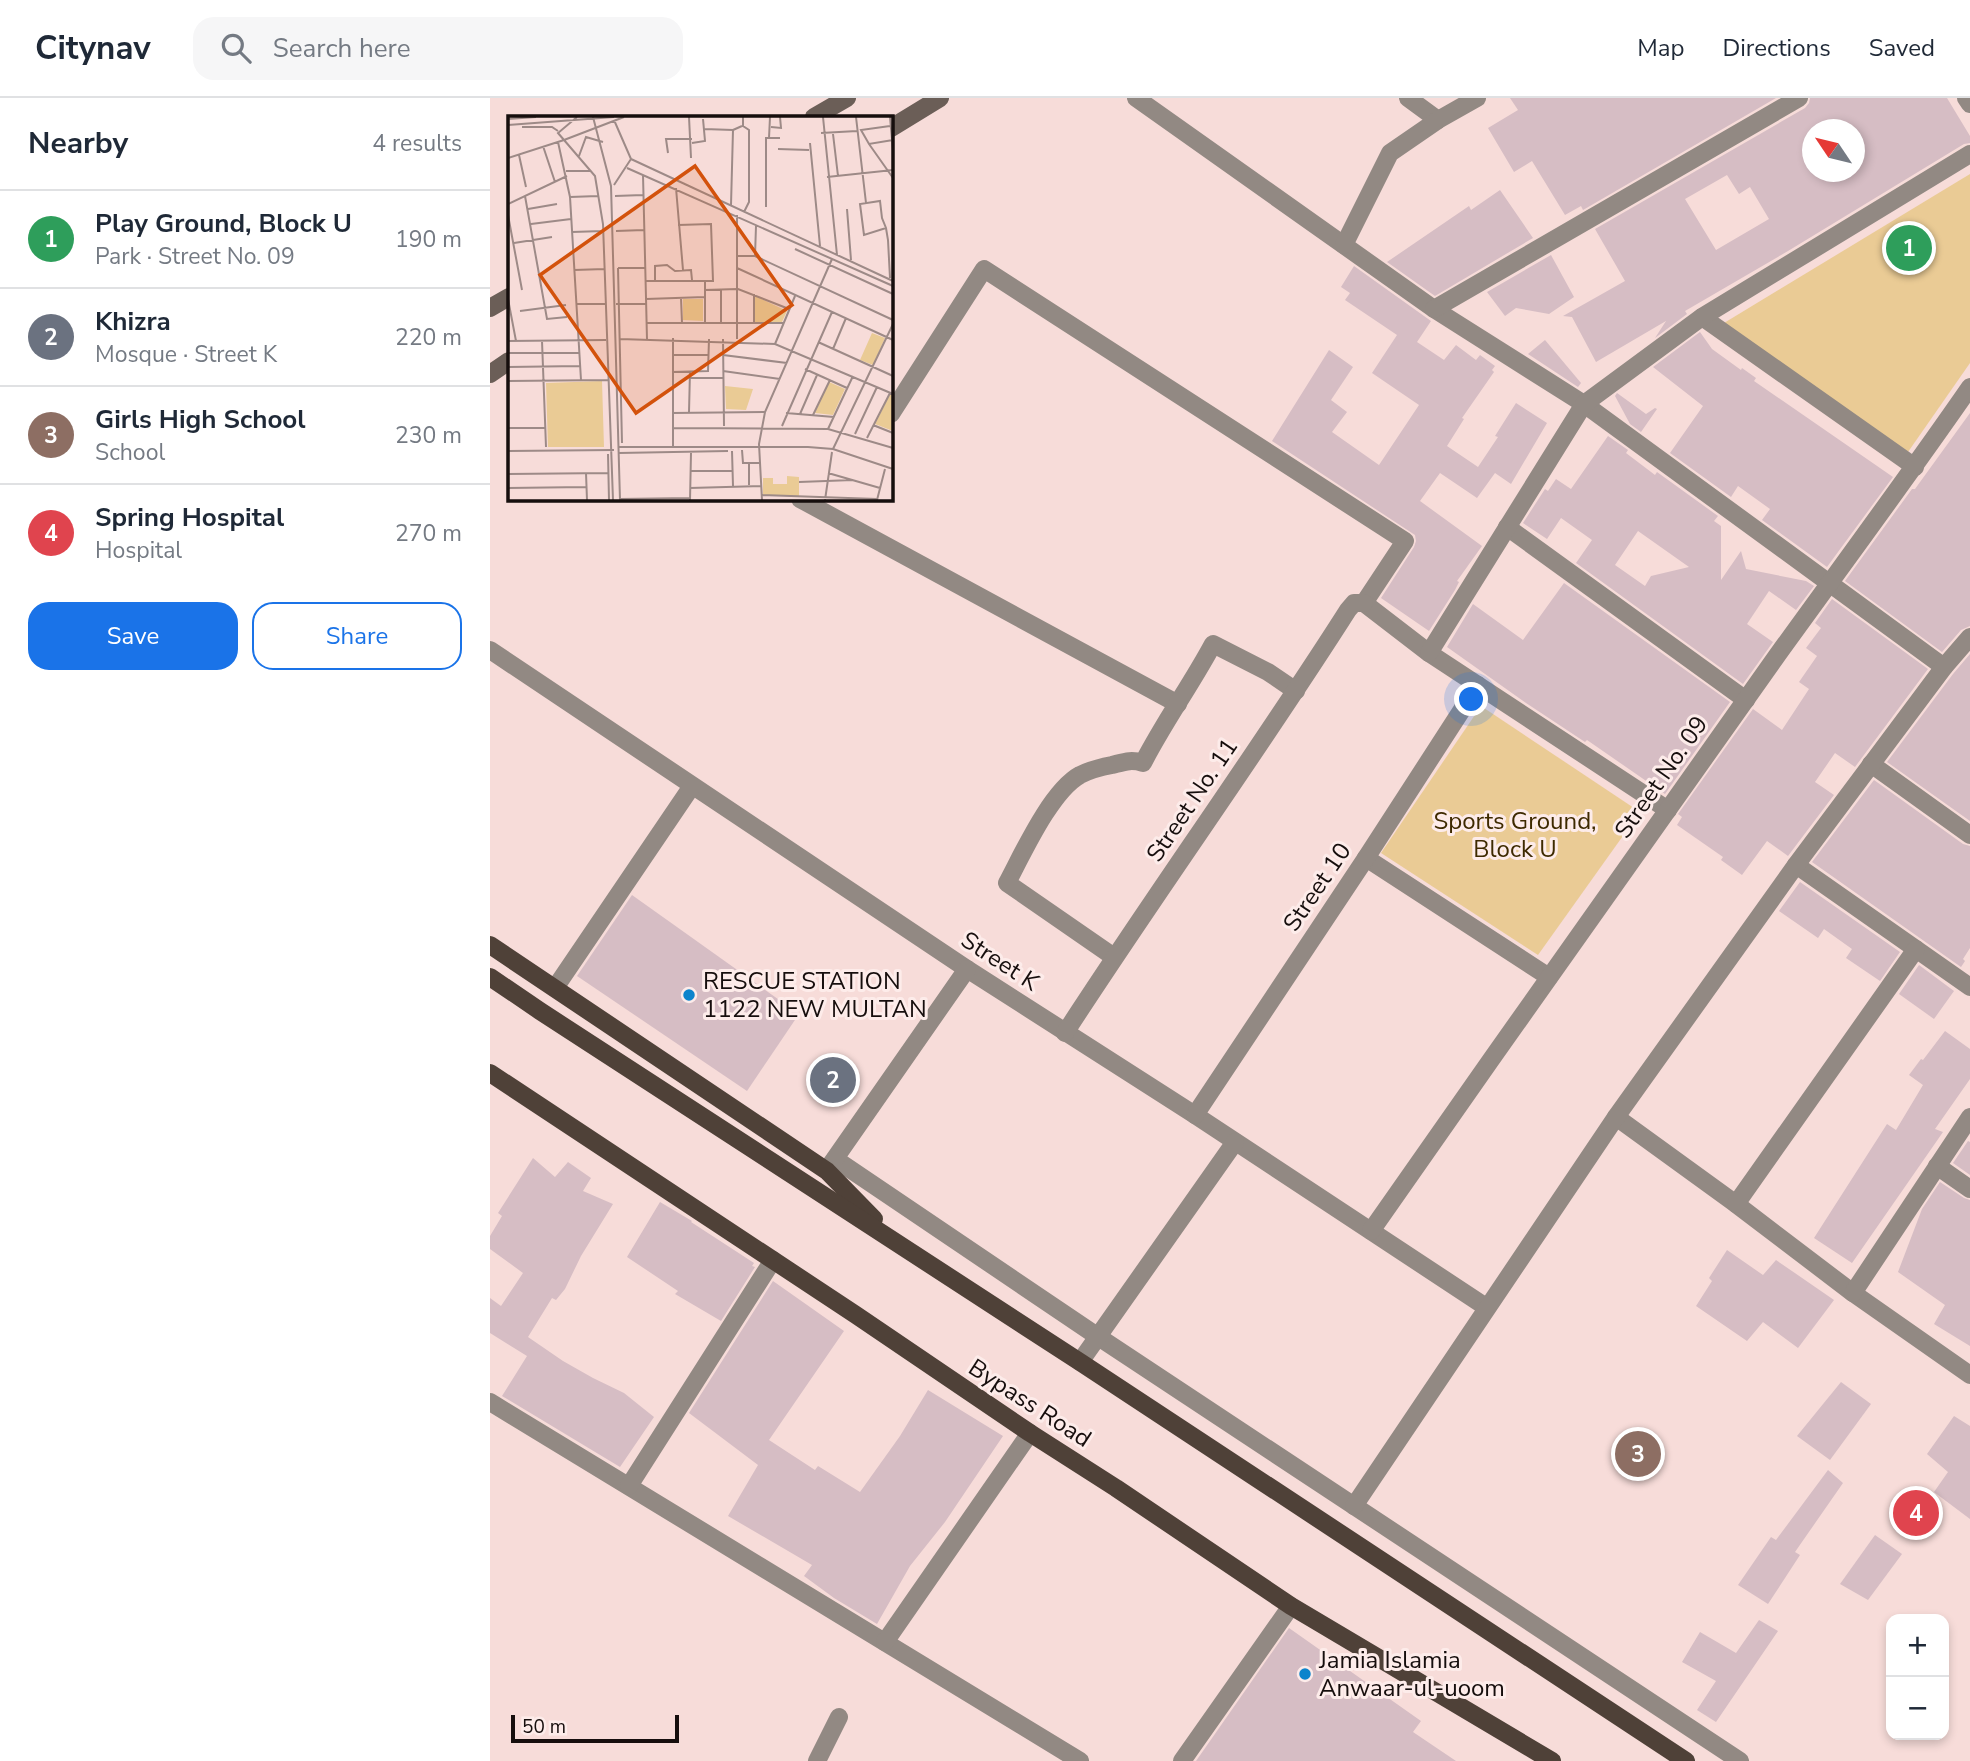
<!DOCTYPE html>
<meta charset="utf-8">
<style>
body{margin:0;font-family:"Nunito Sans",sans-serif;background:#f6f6f7;color:#1f2937}
.controls{position:absolute;right:21px;bottom:21px;display:grid;overflow:hidden;border-radius:14px;box-shadow:0 4px 10px #0003}
.controls button{width:63px;height:63px;display:grid;place-items:center;padding:0;border:0;border-bottom:2px solid #e0e1e3;background:#fff;color:#1f2937;font:35px sans-serif}
.compass{position:absolute;left:1312px;top:21px;width:63px;height:63px;border-radius:50%;background:#fff;box-shadow:0 4px 10px #0003;rotate:305deg}
.scale{position:absolute;left:21px;bottom:18px;width:168px;box-sizing:border-box;padding-left:7px;border:4px solid #160e0d;border-top:0;font-size:19px;line-height:24px;white-space:nowrap;color:#160e0d;-webkit-text-stroke:5px #fdecea;paint-order:stroke}
.you{position:absolute;left:982px;top:602px;width:24px;height:24px;margin:-18px;border:5px solid #fff;border-radius:50%;background:#1a73e8;box-shadow:0 0 0 10px #1a73e833}
.badge{display:grid;place-items:center;width:46px;height:46px;border-radius:50%;background:#1a73e8;color:#fff;font-size:23px;font-weight:700}
.pin{position:absolute;translate:-50% -50%;border:4px solid #fff;box-shadow:0 2px 7px #0006}
.list{margin:0;padding:0;list-style:none}
h2{display:flex;justify-content:space-between;align-items:center;height:91px;margin:0;padding:0 28px;font-size:30px}
h2 small{font-size:23px;font-weight:400;color:#747a83}
.list li{display:grid;grid-template-columns:46px 1fr auto;gap:21px;align-items:center;box-sizing:border-box;height:98px;padding:0 28px;border-top:2px solid #e0e1e3}
.list b{display:block;font-size:26px;white-space:nowrap}
.list p{margin:0;font-size:23px;white-space:nowrap;color:#747a83}
.list em{font-size:23px;font-style:normal;color:#747a83}
.actions{display:flex;gap:14px;padding:21px 28px}
.actions a{flex:1;padding:16px 0;border:2px solid #1a73e8;border-radius:21px;text-align:center;font-size:24px;color:#1a73e8}
.actions .main{background:#1a73e8;color:#fff}
.icon{flex:none;width:38px;height:38px;fill:none;stroke:currentColor;stroke-width:2;stroke-linecap:round;stroke-linejoin:round}
.map{position:relative;flex:none;width:1480px;height:1663px;overflow:hidden}
header{display:flex;align-items:center;gap:42px;box-sizing:border-box;height:98px;padding:0 35px;background:#fff;border-bottom:2px solid #e0e1e3}
header strong{font-size:33px}
nav{display:flex;gap:38px;margin-inline-start:auto;font-size:24px}
.search{width:490px;height:63px;background:#f6f6f7;display:flex;align-items:center;gap:18px;box-sizing:border-box;padding:0 24px;border-radius:21px;color:#747a83;font-size:26px}
main{display:flex}
aside{flex:1;background:#fff}
.map>svg:first-child{display:block}
.green{fill:#eacb95}
.building{fill:#d6bdc4;fill-rule:evenodd}
.lines{fill:none;stroke-linecap:round;stroke-linejoin:round}
.minor{stroke:#928983;stroke-width:18}
.secondary{stroke:#6b5e57;stroke-width:18}
.primary{stroke:#4f4138;stroke-width:18}
.poi-dot{fill:#0c84cc;stroke:#fdecea;stroke-width:2.5}
.labels{text-anchor:middle;dominant-baseline:central;stroke-width:6;stroke-linejoin:round;paint-order:stroke}
.street-label{font-size:24px;fill:#160e0d;stroke:#fdecea}
.park-label{font-size:24px;fill:#3e2a00;stroke:#fdecea}
.poi-label{font-size:24px;fill:#160e0d;stroke:#fdecea;text-anchor:start}
.inset-road{fill:none;stroke:#9d8a87;stroke-width:2}
.view{fill:#d3520c;fill-opacity:0.15;stroke:#d3520c;stroke-width:3.5}
.inset-edge{fill:none;stroke:#160e0d;stroke-width:3.5}
</style>
<header>
<strong>Citynav</strong>
<div class="search"><svg class="icon" aria-label="search" viewBox="0 0 24 24"><circle cx="10" cy="10" r="6"/><path d="M15 15l6 6"/></svg>Search here</div>
<nav><a>Map</a><a>Directions</a><a>Saved</a></nav>
</header>
<main>
<aside>
<h2>Nearby<small>4 results</small></h2>
<ul class="list">
<li><span class="badge" style="background:#2e9e5b">1</span><div><b>Play Ground, Block U</b><p>Park · Street No. 09</p></div><em>190 m</em></li>
<li><span class="badge" style="background:#6b7280">2</span><div><b>Khizra</b><p>Mosque · Street K</p></div><em>220 m</em></li>
<li><span class="badge" style="background:#8d6e63">3</span><div><b>Girls High School</b><p>School</p></div><em>230 m</em></li>
<li><span class="badge" style="background:#e0444e">4</span><div><b>Spring Hospital</b><p>Hospital</p></div><em>270 m</em></li>
</ul>
<div class="actions"><a class="main">Save</a><a>Share</a></div>
</aside>
<div class="map">
<svg width="1480" height="1663" viewBox="0 0 1480 1663">
<rect width="100%" height="100%" fill="#f7dcd9"/>
<!-- green -->
<g class="green">
<path d="M1480 76V265L1418 354 1234 225Z"/>
<path d="M991 608 1150 714 1048 857 891 755Z"/>
</g>
<!-- building -->
<g class="building">
<path d="M1020 0H1286L1093 112 1091 108 1075 117 1042 63 1024 74 998 30 1028 12Z"/>
<path d="M1320 0H1457L1480 38V45L1474 46 1298 153 1195 213 1197 216 1165 240 1176 223 1106 264 1082 219 1073 218 1135 183 1105 131 1315 10 1319 5ZM1322 32H1364V74H1322ZM1237 77 1249 96 1260 89 1279 121 1226 152 1195 101Z"/>
<path d="M1010 92 1043 140 945 198 897 164 979 108 981 112Z"/>
<path d="M1061 157 1084 199 1059 216 1026 210 1015 218 997 194Z"/>
<path d="M864 168 941 223 927 244 954 262 966 247 986 262 990 257 1005 268 1002 272 1004 274 972 320 974 321 957 348 988 369 1008 339 1005 338 1026 305 1057 325 1021 386 1005 375 987 400 950 375 930 403 992 448 967 483 969 484 965 492 939 533 891 500 924 449 926 443 925 437 782 343 839 252 863 269 841 302 857 314 842 334 889 367 929 307 882 275 907 237 855 202 860 195 851 189Z"/>
<path d="M1210 234 1222 251 1251 272 1252 270 1266 280 1264 283 1403 379 1337 469 1272 422 1280 411 1248 388 1241 399 1180 355 1213 308 1163 269Z"/>
<path d="M1055 242 1091 285 1088 289 1038 256Z"/>
<path d="M1127 295 1156 316 1165 310 1167 311 1151 334 1140 326 1125 298Z"/>
<path d="M1480 315V528L1471 532 1452 554 1355 483 1422 391H1425Z"/>
<path d="M1118 338 1138 352 1136 355 1165 377 1167 374 1228 418 1224 423 1231 428V482L1251 453 1256 471 1316 483 1324 488 1306 512 1279 493 1257 526 1283 544 1253 586 1086 465 1102 442 1071 420 1057 441 1033 425 1055 391 1058 393 1066 381 1081 391ZM1148 433 1199 469 1161 478 1155 488 1125 467Z"/>
<path d="M1074 485 1240 604 1175 696 1097 642 1095 644 1036 605 957 549 983 506 1033 542Z"/>
<path d="M1342 501 1438 571 1365 669 1345 655 1325 684 1344 697 1298 758 1277 743 1252 777 1231 762 1233 759 1187 727 1192 719 1188 716 1263 611 1292 632 1319 591 1309 584 1327 558 1316 550 1331 530 1325 525Z"/>
<path d="M1480 556V723L1397 664 1463 576Z"/>
<path d="M1384 682 1473 746 1480 748V850L1473 861 1475 863 1471 869 1322 764Z"/>
<path d="M1310 784 1410 854 1390 883 1356 860 1362 851 1334 831 1328 840 1289 813Z"/>
<path d="M142 797 309 916 257 993 87 878Z"/>
<path d="M1429 867 1464 893 1444 921 1409 896Z"/>
<path d="M1455 933 1480 951V981L1445 1031 1453 1034 1362 1165 1324 1140 1397 1026 1406 1032 1433 987 1419 977 1431 961 1433 962Z"/>
<path d="M1478 1043 1480 1044V1077L1463 1065Z"/>
<path d="M43 1060 65 1079 78 1064 101 1080 93 1093 123 1106 91 1158 75 1191 66 1202 62 1200 38 1239 73 1263 103 1280 134 1295 164 1319 130 1369 12 1298 37 1258 0 1235V1200L11 1208 33 1175 0 1151V1138L12 1118 8 1115Z"/>
<path d="M1450 1084 1474 1100 1480 1102V1248L1444 1226 1455 1207 1408 1174 1432 1111Z"/>
<path d="M170 1104 202 1123 201 1124 264 1165 262 1168 265 1169 231 1223 185 1196 188 1193 137 1159Z"/>
<path d="M1237 1152 1273 1177 1286 1162 1344 1202 1308 1250 1273 1224 1257 1243 1206 1208 1222 1183 1219 1180Z"/>
<path d="M283 1183 354 1233 279 1342 325 1372 328 1368 370 1394 410 1338 438 1292 513 1338 455 1424 420 1468 387 1526 344 1500 314 1478 322 1467 238 1418 268 1367 199 1315Z"/>
<path d="M1351 1284 1381 1306 1340 1362 1307 1338Z"/>
<path d="M1464 1318 1480 1328V1421L1444 1394 1458 1374 1437 1356Z"/>
<path d="M1338 1372 1353 1385 1305 1454 1310 1457 1278 1506 1248 1487 1281 1439 1286 1442Z"/>
<path d="M1385 1437 1412 1456 1378 1502 1350 1486Z"/>
<path d="M1269 1522 1288 1533 1226 1624 1207 1612 1226 1583 1192 1564 1210 1534 1246 1555Z"/>
<path d="M799 1530 931 1623 923 1634 966 1663H706Z"/>
</g>
<g class="lines">
<!-- minor -->
<g class="minor">
<path d="M646 0 944 211 1094 306 1454 569"/>
<path d="M918 0 948 22"/>
<path d="M1476 0 1480 6"/>
<path d="M854 147 900 55 948 22 987 0"/>
<path d="M944 211 1309 0"/>
<path d="M1212 219 1425 369"/>
<path d="M401 316 494 171 915 443 874 505"/>
<path d="M310 401 688 606"/>
<path d="M1017 429 1256 602"/>
<path d="M874 505 939 555 1178 712"/>
<path d="M0 552 477 871 705 1017 996 1209"/>
<path d="M939 555 1094 306 1212 219 1480 56"/>
<path d="M1381 666 1480 737"/>
<path d="M876 760 1059 879"/>
<path d="M1306 767 1480 889"/>
<path d="M624 859 517 785C533 755 561 693 590 677 600 672 611 669 622 667 634 664 641 661 653 665 674 624 701 587 723 546L778 574 806 593"/>
<path d="M65 890 202 688"/>
<path d="M575 935C667 793 767 655 858 512L864 505H874"/>
<path d="M705 1017 876 760 988 587"/>
<path d="M1126 1019 1246 1106 1363 1195 1480 1277"/>
<path d="M345 1061 607 1238 1250 1663"/>
<path d="M1447 1068 1480 1091"/>
<path d="M339 1069 477 871"/>
<path d="M1246 1106 1426 851"/>
<path d="M881 1133C1015 941 1150 750 1286 559 1351 469 1417 380 1480 289"/>
<path d="M1363 1195 1480 1019"/>
<path d="M590 1264 745 1044"/>
<path d="M0 1304 590 1663"/>
<path d="M139 1388 283 1162"/>
<path d="M864 1408 1126 1019 1306 767 1454 569 1480 539"/>
<path d="M395 1544 540 1335"/>
<path d="M327 1663 349 1619"/>
<path d="M692 1663 801 1508"/>
</g>
<!-- secondary -->
<g class="secondary">
<path d="M324 19 357 0"/>
<path d="M401 30 450 0"/>
<path d="M0 210 19 199"/>
<path d="M0 276 19 263"/>
</g>
<!-- primary -->
<g class="primary">
<path d="M0 847 337 1073 384 1121"/>
<path d="M0 879 50 913 590 1264 1196 1663"/>
<path d="M0 975 366 1217 540 1335 626 1390 801 1508 1062 1663"/>
</g>
</g>
<!-- markers -->
<g class="poi-dot">
<circle cx="199" cy="897" r="7"/>
<circle cx="815" cy="1576" r="7"/>
</g>
<g class="labels">
<!-- street labels -->
<g class="street-label">
<text transform="translate(1171 679) rotate(-55)">Street No. 09</text>
<text transform="translate(702 702) rotate(-56)">Street No. 11</text>
<text transform="translate(827 789) rotate(-56)">Street 10</text>
<text transform="translate(510 863) rotate(33)">Street K</text>
<text transform="translate(540 1305) rotate(33)">Bypass Road</text>
</g>
<!-- park labels -->
<g class="park-label">
<text x="1025" y="723">Sports Ground,<tspan x="1025" dy="28">Block U</tspan></text>
</g>
<!-- poi labels -->
<g class="poi-label">
<text x="213" y="883">RESCUE STATION<tspan x="213" dy="28">1122 NEW MULTAN</tspan></text>
<text x="829" y="1562">Jamia Islamia<tspan x="829" dy="28">Anwaar-ul-uoom</tspan></text>
</g>
</g>
<!-- overview -->
<g transform="translate(18 18)">
<rect width="385" height="385" fill="#f7dcd9"/>
<path d="M247 180 279 195 274 206H246ZM175 183H195V205L175 204ZM364 217 377 222 365 249 352 244ZM94 265 96 331H40L38 267ZM321 266 337 273 325 299 307 297ZM217 270 245 273 238 294 218 293ZM382 278 385 279V315L367 308ZM279 360 291 361V380L255 379V362H265V368H279Z" fill="#eacb95"/>
<path class="inset-road" d="M69 1 50 17 87 60 95 108 105 384M85 1 103 70 112 384M181 1 183 42M235 1V10L241 14V86L236 96M315 1 329 139M348 1 358 87M382 1 385 35M0 3 28 1M106 4 123 43 106 69M0 9 106 1M382 10 353 14 361 28 385 24M14 11H44L50 15M263 11 273 12 272 1M196 13 225 14M313 17 349 15M325 18 330 60M261 22 262 1M56 24 116 1M50 26 62 81 73 264M184 27 197 25 195 3M302 27 312 130M361 28 385 62M35 30 47 66M270 33 301 34M160 37 158 23H184M11 39 18 71M71 40 78 21 95 26M0 42 56 24M123 43 385 165M119 52 385 170M58 55H82M135 59 139 223M319 61 385 54M168 72 175 154M17 80 39 203 59 201M107 80 135 79M62 81 90 80M0 88 59 60M223 89 225 14 234 10M258 91V22H272M20 93 49 88M339 93 343 144M0 99 14 174M23 108 63 103M378 112 356 119 352 88 372 85 374 102 378 112 380 124 382 162M108 115 136 114M64 116 95 115M6 127 44 121M287 133 385 178M229 140H247L385 204M247 140 248 110M110 152 114 327M110 152H137M229 152 385 224M66 154 97 153M137 165H205L203 108 170 109M147 165V150L159 149 167 155 183 154 184 164M197 165V207M196 174 230 173 281 193M173 182 174 207M0 183 8 225M138 183 197 181M68 188H97M108 188H138M12 195 58 189M139 207H276M213 207V173M246 208V178M165 222V330M112 223 267 228 385 278M215 223 216 310M229 223V99M0 225 98 224M34 225 38 331M310 226 385 260M267 228 287 180M325 233 338 202M0 237H71M165 239H201M215 239 279 247M0 251 72 250M297 253 339 272M215 255 272 263M164 256 200 255 201 223M182 262H215M0 265 101 264M181 296 182 255M164 297 257 296M278 297 326 301M292 298 309 259M305 299 322 264M365 309 385 317M274 310 324 196M0 312H37M165 312 320 313 385 332M320 313 345 260M347 318 369 271M359 322 382 277M111 331H300L325 333 385 353M325 333 385 208M234 334 235 347H253M0 335 106 334M224 335 225 370M111 337 220 335M100 338 101 384M182 355H225M78 357 79 384M320 357 372 372M0 358 101 357M291 366 345 364M241 369V347M0 372 78 371M182 372 254 370M254 379 369 383M112 383 182 382M182 384 183 337M254 384 251 328 257 296 324 143M317 384 324 336M369 384 377 353"/>
<path class="view" d="M187 50 284 189 128 297 32 159Z"/>
<rect width="385" height="385" class="inset-edge"/>
</g>
</svg>
<div class="controls">
<button>+</button>
<button>−</button>
</div>
<svg class="compass" viewBox="-18 -18 36 36"><path d="M0-13l5 13h-10z" fill="#e53935"/><path d="M0 13l5-13h-10z" fill="#747a83"/></svg>
<div class="scale">50 m</div>
<div class="you"></div>
<div class="pin badge" style="left:1419px;top:150px;background:#2e9e5b">1</div>
<div class="pin badge" style="left:343px;top:982px;background:#6b7280">2</div>
<div class="pin badge" style="left:1148px;top:1356px;background:#8d6e63">3</div>
<div class="pin badge" style="left:1426px;top:1415px;background:#e0444e">4</div>
</div>
</main>
